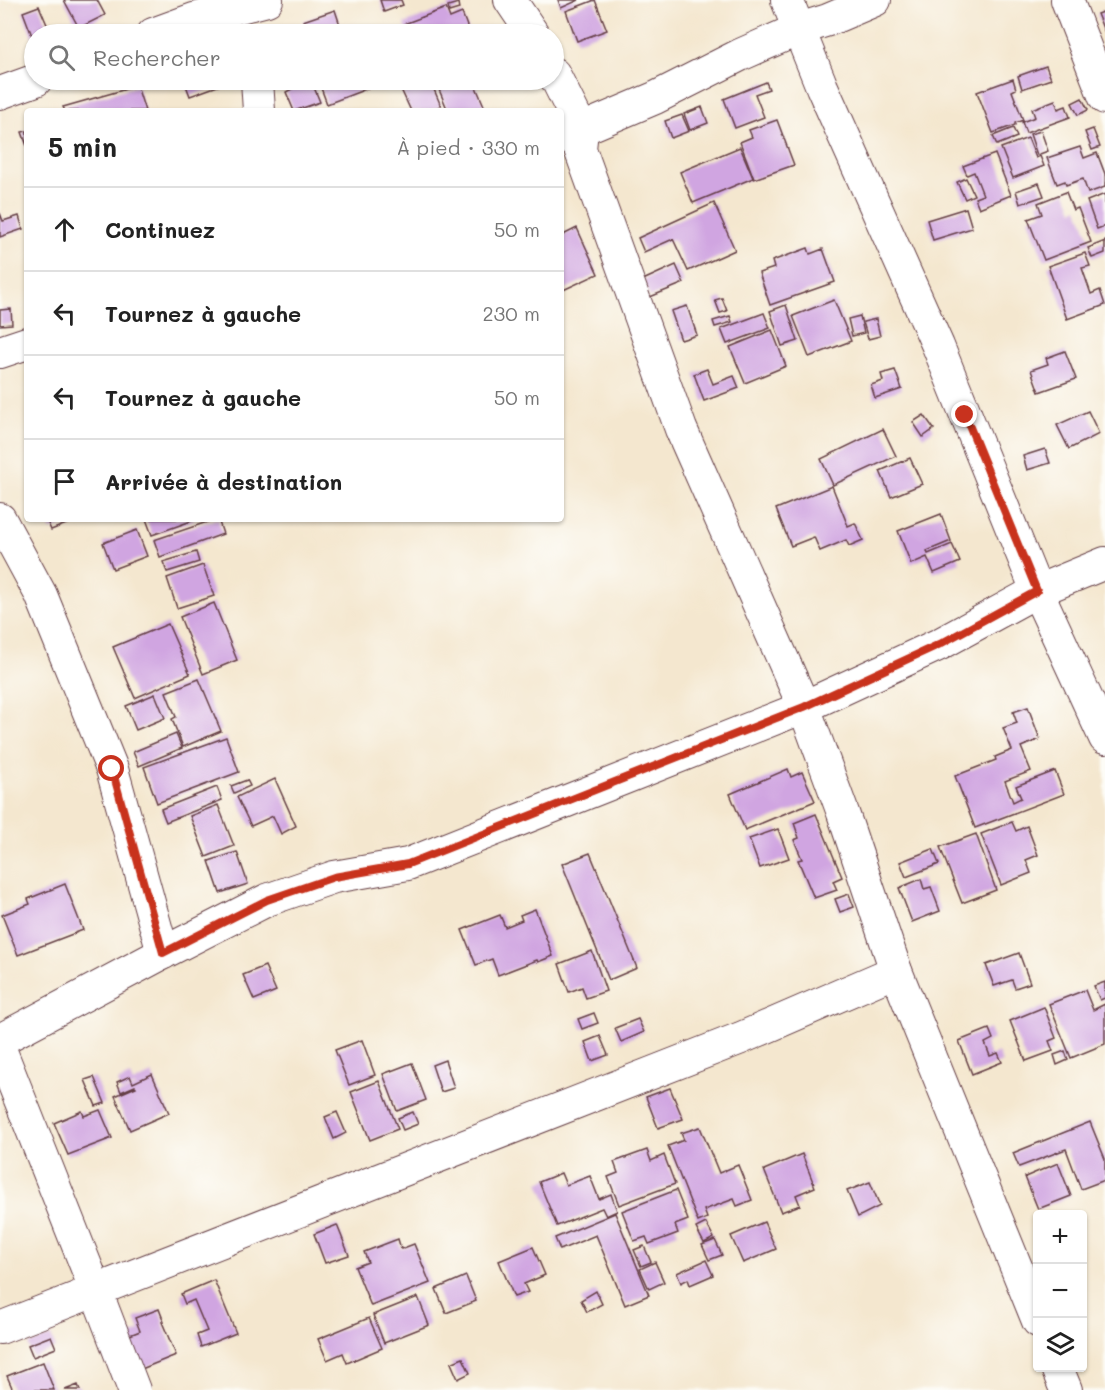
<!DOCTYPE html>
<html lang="fr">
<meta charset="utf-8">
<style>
body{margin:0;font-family:Mali,sans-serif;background:#f2f2f2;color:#222}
.controls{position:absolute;right:18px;bottom:18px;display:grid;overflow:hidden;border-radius:6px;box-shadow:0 2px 4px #0004}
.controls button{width:54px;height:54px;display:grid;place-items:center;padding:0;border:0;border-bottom:2px solid #e0e0e0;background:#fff;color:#222;font:30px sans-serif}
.stop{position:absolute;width:18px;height:18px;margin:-14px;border:4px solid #c8321e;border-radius:50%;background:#fff}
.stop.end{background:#c8321e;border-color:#fff;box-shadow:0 2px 6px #0008}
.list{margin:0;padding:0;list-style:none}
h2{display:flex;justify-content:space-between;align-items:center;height:78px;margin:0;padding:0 24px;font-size:26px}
h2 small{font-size:20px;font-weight:400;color:#767676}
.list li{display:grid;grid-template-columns:39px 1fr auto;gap:18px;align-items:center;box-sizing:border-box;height:84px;padding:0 24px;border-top:2px solid #e0e0e0}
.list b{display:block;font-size:22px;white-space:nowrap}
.list em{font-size:20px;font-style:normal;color:#767676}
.icon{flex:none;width:33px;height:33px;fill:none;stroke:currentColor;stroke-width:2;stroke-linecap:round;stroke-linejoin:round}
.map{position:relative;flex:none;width:1105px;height:1390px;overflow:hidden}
.search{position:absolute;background:#fff;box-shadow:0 2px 4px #0004;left:24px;top:24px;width:540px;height:66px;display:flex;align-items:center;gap:15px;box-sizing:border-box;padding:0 21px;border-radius:33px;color:#767676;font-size:22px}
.panel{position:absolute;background:#fff;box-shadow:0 2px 4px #0004;left:24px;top:108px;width:540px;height:414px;border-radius:6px}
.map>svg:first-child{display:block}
.building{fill:#d0a5e1}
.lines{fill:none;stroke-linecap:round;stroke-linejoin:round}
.minor-casing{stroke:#643d44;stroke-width:34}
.minor{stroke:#fff;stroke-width:32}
.route{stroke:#c8321e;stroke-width:8}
</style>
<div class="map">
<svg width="1105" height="1390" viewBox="0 0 1105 1390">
<rect width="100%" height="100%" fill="#fdfcf7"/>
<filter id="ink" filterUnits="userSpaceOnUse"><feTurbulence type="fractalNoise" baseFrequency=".0167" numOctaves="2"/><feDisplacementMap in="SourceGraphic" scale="12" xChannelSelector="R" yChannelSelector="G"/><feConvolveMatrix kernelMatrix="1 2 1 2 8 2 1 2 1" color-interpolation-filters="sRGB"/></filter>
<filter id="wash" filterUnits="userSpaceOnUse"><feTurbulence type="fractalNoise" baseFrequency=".008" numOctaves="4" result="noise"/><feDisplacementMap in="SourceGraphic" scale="24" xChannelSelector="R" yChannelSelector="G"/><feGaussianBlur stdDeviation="1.35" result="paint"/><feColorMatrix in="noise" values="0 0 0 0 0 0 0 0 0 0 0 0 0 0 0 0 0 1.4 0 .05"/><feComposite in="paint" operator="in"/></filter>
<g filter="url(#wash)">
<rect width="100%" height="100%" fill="#f4e7cf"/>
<g id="blocks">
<!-- building -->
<g class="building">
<path d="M64 0H97L105 15 79 28Z"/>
<path d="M380 0H401L403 5 384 12Z"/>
<path d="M558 0H579L561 8Z"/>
<path d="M595 0 607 30 577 41 566 11Z"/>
<path d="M458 3 459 9 449 12 448 6Z"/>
<path d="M39 6 51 34H34V41L23 12Z"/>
<path d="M446 8 450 18 462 13 470 34H408L404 24Z"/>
<path d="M335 10 343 34H307L303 21Z"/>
<path d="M1105 11V33L1097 14Z"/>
<path d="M1046 66 1051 79 1022 89 1018 76Z"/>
<path d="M1013 79 1016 89 1012 91 1023 120 1015 123V125L993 133 977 92Z"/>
<path d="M184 80H234L190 96Z"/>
<path d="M288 80H311L320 102 294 111 286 92 292 89Z"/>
<path d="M318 80H390L327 104Z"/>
<path d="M412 80H430L441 106 430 111H411L399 85Z"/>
<path d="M435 80H473L485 108 478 111H448Z"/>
<path d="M766 82 769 89 755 94 764 117 735 128 724 99Z"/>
<path d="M137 86 145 111H65L63 107Z"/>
<path d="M1082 98 1088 110 1078 115 1072 103Z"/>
<path d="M1055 100 1058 109 1066 106 1070 117 1026 133 1022 122 1035 117 1032 109Z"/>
<path d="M702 107 708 123 690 130 684 114Z"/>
<path d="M682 115 689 131 671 138 665 121Z"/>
<path d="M777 120 794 165 754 179 740 142 752 137 749 130Z"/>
<path d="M1013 128 1017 137 997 145 993 136Z"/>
<path d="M1093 129 1100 147 1092 150 1085 132Z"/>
<path d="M27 131V146L22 132Z"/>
<path d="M1041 131 1048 151 1037 155 1030 134Z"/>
<path d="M1028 138 1036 158 1040 156 1044 166 1013 178 1001 148Z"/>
<path d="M740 147 753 178 693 203 680 172Z"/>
<path d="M1080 147 1084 158 1097 153 1105 174V187L1088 193 1083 179 1066 185 1065 181 1057 184 1047 158Z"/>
<path d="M995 154 1011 195 979 208 975 198 983 195 974 172 967 175 963 166Z"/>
<path d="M966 178 974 195 965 199 957 182Z"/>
<path d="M1039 183 1044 196 1020 204 1016 191Z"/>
<path d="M1066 192 1073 210 1078 208 1091 242 1044 260 1028 219 1042 214 1038 203Z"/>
<path d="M1105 194V226L1097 229 1087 201Z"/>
<path d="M714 203 735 250 688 271 673 239 644 252 638 238Z"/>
<path d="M966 208 972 228 933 240 927 220Z"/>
<path d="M0 213 3 221 19 216 23 229 0 237Z"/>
<path d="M577 228 598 274 561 291V236Z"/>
<path d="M1105 241V253L1092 258 1088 248Z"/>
<path d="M808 248 810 254 823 249 835 282 770 305 759 273 774 268 772 261Z"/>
<path d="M1085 253 1090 266 1082 268 1091 294 1100 290 1105 305 1067 319 1048 266Z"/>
<path d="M676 265 684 283 650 297 643 280Z"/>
<path d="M722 298 727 311 720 313 715 300Z"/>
<path d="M834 300 851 341 809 357 793 316Z"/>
<path d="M786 305 798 341 782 346 770 311Z"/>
<path d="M687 306 697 335 681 340 671 311Z"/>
<path d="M11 309 12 324 0 325V310Z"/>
<path d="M764 313 770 328 727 344 721 329Z"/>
<path d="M730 316 732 322 715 327 713 321Z"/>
<path d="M860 316 864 333 852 336 848 319Z"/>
<path d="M876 319 880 336 868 339 863 322Z"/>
<path d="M772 330 786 366 745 383 730 347Z"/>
<path d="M1065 351 1076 379 1039 392 1031 370 1048 364 1046 358Z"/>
<path d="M707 369 713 384 734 376 739 388 704 401 694 374Z"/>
<path d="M895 370 902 389 875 398 871 385 883 381 881 374Z"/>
<path d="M1088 411 1099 434 1069 449 1057 425Z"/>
<path d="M924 415 934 429 923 437 913 422Z"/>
<path d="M883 429 896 456 833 485 821 459Z"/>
<path d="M1045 449 1050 463 1027 470 1023 456Z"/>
<path d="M910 458 922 484 891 497 880 471Z"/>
<path d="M832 486 848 526 855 523 863 540 849 546 846 540 820 551 814 537 791 546 776 509Z"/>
<path d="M941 514 951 541 927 551 928 554 952 544 960 562 934 573 927 557 911 564 898 531Z"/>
<path d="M46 519H79L51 530Z"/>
<path d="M146 519H197L152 535Z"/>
<path d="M216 519H218L223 534 160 557 154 540Z"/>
<path d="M137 530 147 556 113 569 103 543Z"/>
<path d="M196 552 199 562 167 572 163 562Z"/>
<path d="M203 565 214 596 177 608 167 578Z"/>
<path d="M214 603 237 660 203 674 180 617Z"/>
<path d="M168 624 190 674 135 698 113 647Z"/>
<path d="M199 679 221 731 183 747 172 719 176 717 166 692Z"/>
<path d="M155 694 165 718 136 730 126 706Z"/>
<path d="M1028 707 1040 739 1021 747 1031 771 1005 781 1013 802 1021 798 1016 786 1055 771 1064 794 975 828 955 776 996 760 995 757 1012 750 1003 728 1017 723 1013 712Z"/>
<path d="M176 734 182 748 139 766 133 752Z"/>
<path d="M226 737 239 772 157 803 144 767Z"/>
<path d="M788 769 791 777 802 772 815 801 745 830 730 794Z"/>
<path d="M275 779 296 826 281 834 273 816 251 826 237 797Z"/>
<path d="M247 780 250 786 234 793 231 786Z"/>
<path d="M217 787 222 800 166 822 161 809Z"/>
<path d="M218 805 234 846 206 857 190 816Z"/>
<path d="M816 814 842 877 833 881 837 890 814 898 798 860 802 859 794 840 799 838 794 823Z"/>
<path d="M1012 822 1016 831 1027 826 1038 855 1026 860 1031 873 1001 885 981 834Z"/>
<path d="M778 829 789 858 760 868 749 839Z"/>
<path d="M976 834 996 890 962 903 940 847Z"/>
<path d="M933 849 939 864 906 877 900 862Z"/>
<path d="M237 852 248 884 220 893 209 861Z"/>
<path d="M590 853 637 968 609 980 562 864Z"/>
<path d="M921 879 924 889 931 887 940 911 912 922 899 888Z"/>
<path d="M65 884 83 930 18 955 2 915 30 904 28 899Z"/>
<path d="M849 894 854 907 840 912 835 899Z"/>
<path d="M535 909 553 956 538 962 537 960 498 975 492 959 476 965 462 930 500 915 505 927 522 920 520 915Z"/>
<path d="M592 951 606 991 586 998 582 987 569 992 559 964Z"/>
<path d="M1019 953 1030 983 1015 988 1012 980 994 986 986 965Z"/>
<path d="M265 966 276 991 254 1000 243 975Z"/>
<path d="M1105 982V998L1100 1000 1094 986Z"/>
<path d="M1085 990 1093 1010 1105 1004V1044L1071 1058 1049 1004Z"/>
<path d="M1044 1007 1056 1038 1049 1041 1053 1051 1026 1061 1010 1021Z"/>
<path d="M594 1013 598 1023 582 1029 578 1019Z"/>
<path d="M638 1019 644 1032 621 1042 615 1028Z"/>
<path d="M989 1029 993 1039 985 1043 990 1056 998 1053 1002 1062 972 1074 959 1041Z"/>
<path d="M600 1036 608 1055 592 1061 585 1042Z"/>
<path d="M362 1040 375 1075 349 1085 335 1050Z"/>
<path d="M1065 1051 1068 1060 1057 1065 1054 1055Z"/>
<path d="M445 1060 454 1088 441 1092 432 1065Z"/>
<path d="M412 1063 426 1100 397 1111 383 1074Z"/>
<path d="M152 1074 169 1113 130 1130 115 1096 136 1087 135 1086 121 1092 117 1082 130 1076 133 1083Z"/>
<path d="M94 1077 105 1103 96 1106 85 1080Z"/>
<path d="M379 1081 398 1129 370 1140 351 1092Z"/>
<path d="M670 1088 683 1119 658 1128 646 1097Z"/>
<path d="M100 1110 112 1138 68 1155 54 1123 82 1111 84 1116Z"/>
<path d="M337 1112 346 1133 334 1139 325 1117Z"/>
<path d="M413 1112 418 1124 403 1130 398 1118Z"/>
<path d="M1090 1122 1105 1159V1180L1081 1189 1066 1149 1019 1167 1013 1153Z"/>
<path d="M700 1127 719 1173 738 1165 752 1200 737 1206 734 1199 704 1210 707 1218 698 1222 668 1146 684 1140 681 1133Z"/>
<path d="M647 1150 651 1161 664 1155 675 1184 619 1205 608 1177 618 1173 614 1162Z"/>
<path d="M802 1154 815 1187 796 1195 800 1205 781 1212 764 1170Z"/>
<path d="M1058 1163 1071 1196 1038 1209 1025 1177Z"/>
<path d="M561 1173 566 1185 590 1176 599 1199 611 1194 617 1211 606 1216 602 1208 557 1226 539 1182Z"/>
<path d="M870 1182 880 1206 858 1217 847 1191Z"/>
<path d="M676 1190 688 1220 675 1225 678 1233 649 1244 646 1237 634 1241 622 1211Z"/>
<path d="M615 1213 649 1295 625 1305 596 1235 560 1250 555 1238Z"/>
<path d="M764 1222 776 1249 743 1263 731 1236Z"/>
<path d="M706 1223 714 1238 704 1243 696 1228Z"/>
<path d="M337 1225 349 1255 325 1263 314 1234Z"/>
<path d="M398 1239 401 1249 414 1244 430 1283 371 1306 355 1267 368 1262 364 1252Z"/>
<path d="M715 1240 722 1255 709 1260 702 1245Z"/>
<path d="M644 1246 651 1262 641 1266 634 1250Z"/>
<path d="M533 1247 545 1275 524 1284 528 1292 514 1297 499 1261Z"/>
<path d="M706 1260 713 1275 690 1285 688 1279 681 1283 677 1273Z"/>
<path d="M655 1262 664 1282 649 1289 640 1269Z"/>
<path d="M466 1276 476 1301 446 1313 436 1289Z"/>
<path d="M214 1280 236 1333 201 1347 197 1335 207 1331 194 1300 185 1304 181 1294Z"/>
<path d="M596 1291 602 1304 587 1312 581 1300Z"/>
<path d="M418 1297 429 1325 384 1343 373 1315Z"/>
<path d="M159 1309 164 1322H162L176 1355 139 1370 125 1337 140 1331 135 1318Z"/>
<path d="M369 1318 382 1348 347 1363 343 1353 327 1360 318 1339Z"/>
<path d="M51 1336 56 1348 33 1357 28 1345Z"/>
<path d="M463 1358 470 1373 458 1379 451 1363Z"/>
<path d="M43 1362 54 1390H13L7 1376Z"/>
<path d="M78 1385 80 1390H65Z"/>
</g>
</g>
</g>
<g filter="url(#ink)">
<use href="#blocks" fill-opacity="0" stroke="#643d44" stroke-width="1.5"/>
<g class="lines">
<!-- minor casing -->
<g class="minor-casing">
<g id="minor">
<path d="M510 0 533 34"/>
<path d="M787 0 822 87 938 346 1037 591 1105 738"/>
<path d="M1067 0 1105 98"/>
<path d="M153 34 194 19 267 0"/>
<path d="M554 74 582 130 580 149 681 429 804 707 843 813 896 971 1038 1321"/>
<path d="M257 80 259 111"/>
<path d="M0 93 36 80"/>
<path d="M563 137 655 98 740 55 799 29 828 20 875 0"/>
<path d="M0 352 27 343"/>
<path d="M0 519 41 595 112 769 163 953"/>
<path d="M0 1040 163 953 267 900 334 877 408 864 804 707 940 644 1037 591 1105 563"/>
<path d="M0 1049 96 1291 134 1390"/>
<path d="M0 1328 741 1038 896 971"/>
<path d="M1057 1368 1066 1390"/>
</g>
</g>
<!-- minor -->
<use href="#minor" class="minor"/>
</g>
</g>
<g class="lines" filter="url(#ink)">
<!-- route -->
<path class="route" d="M112 769 163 953 267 900 334 877 408 864 804 707 940 644 1037 591 965 415"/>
</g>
</svg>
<div class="controls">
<button>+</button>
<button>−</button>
<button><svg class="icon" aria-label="layers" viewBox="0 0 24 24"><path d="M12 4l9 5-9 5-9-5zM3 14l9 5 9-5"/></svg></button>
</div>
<div class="stop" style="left:112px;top:769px"></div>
<div class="stop end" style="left:965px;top:415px"></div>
<div class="search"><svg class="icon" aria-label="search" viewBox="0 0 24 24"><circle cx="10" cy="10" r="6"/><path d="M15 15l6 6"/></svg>Rechercher</div>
<section class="panel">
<h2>5 min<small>À pied · 330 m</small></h2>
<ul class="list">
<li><svg class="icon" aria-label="ahead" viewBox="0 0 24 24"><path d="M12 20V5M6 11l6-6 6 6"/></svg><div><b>Continuez</b></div><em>50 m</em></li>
<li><svg class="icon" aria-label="left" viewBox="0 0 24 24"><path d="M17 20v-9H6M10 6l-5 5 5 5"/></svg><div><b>Tournez à gauche</b></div><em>230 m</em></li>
<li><svg class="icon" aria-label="left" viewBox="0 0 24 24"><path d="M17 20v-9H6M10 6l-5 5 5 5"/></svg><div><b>Tournez à gauche</b></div><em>50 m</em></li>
<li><svg class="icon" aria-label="arrive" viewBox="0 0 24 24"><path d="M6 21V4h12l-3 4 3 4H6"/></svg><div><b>Arrivée à destination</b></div></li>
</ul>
</section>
</div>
